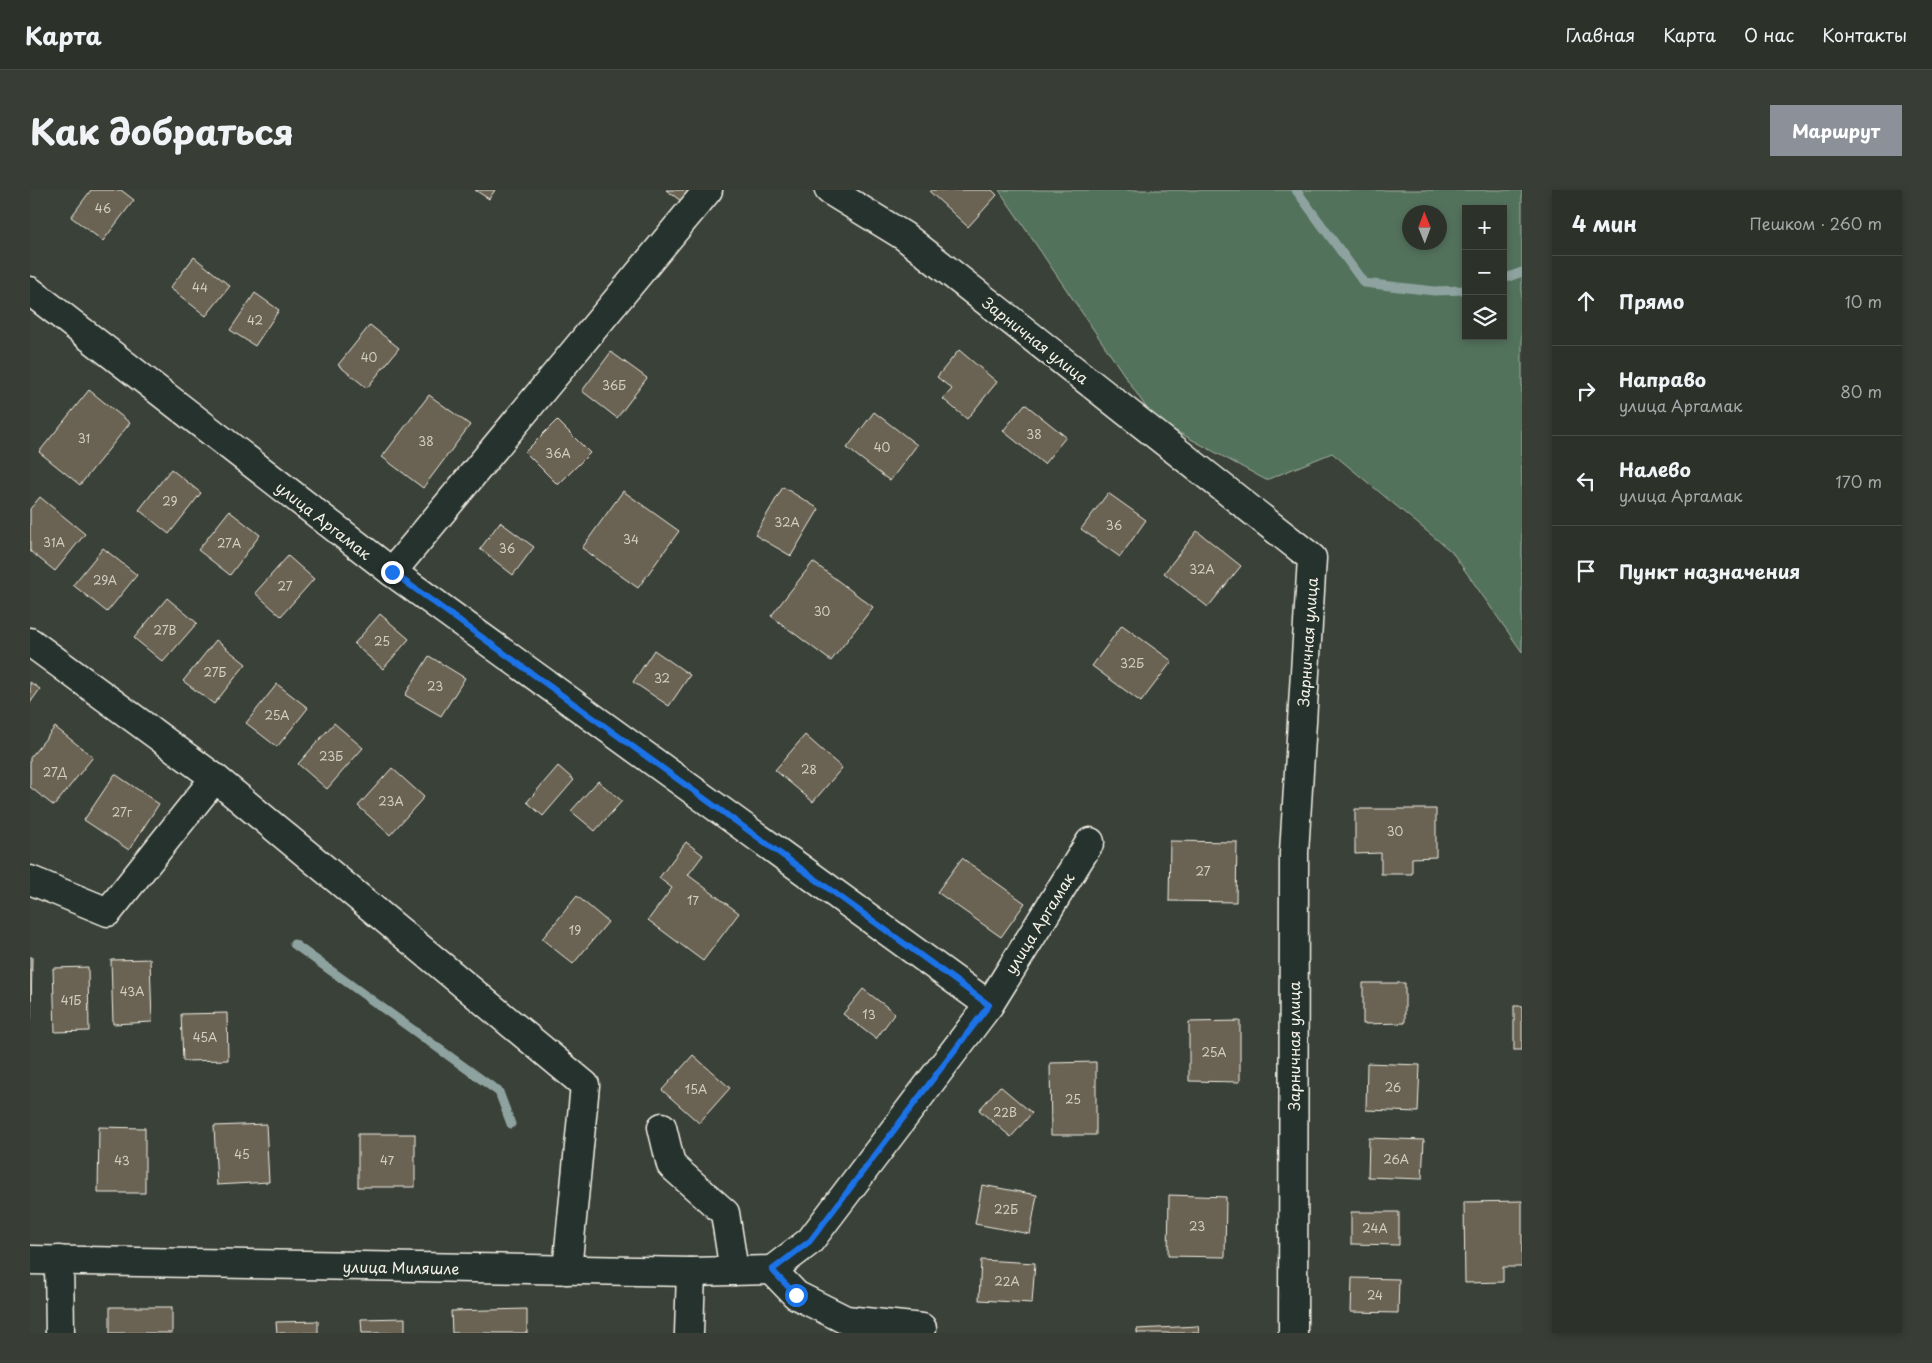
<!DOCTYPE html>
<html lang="ru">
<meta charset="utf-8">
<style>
body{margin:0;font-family:"Playpen Sans",sans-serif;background:#383d36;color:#f1f3f6}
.controls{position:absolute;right:15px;top:15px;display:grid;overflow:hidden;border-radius:0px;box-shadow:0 2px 8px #0003}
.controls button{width:45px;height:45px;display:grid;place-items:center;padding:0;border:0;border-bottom:1px solid #484c47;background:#2c312a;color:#f1f3f6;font:25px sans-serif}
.compass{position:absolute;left:1372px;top:15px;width:45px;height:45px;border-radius:50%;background:#2c312a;box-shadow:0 2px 8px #0003;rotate:359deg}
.stop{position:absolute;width:15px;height:15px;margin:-11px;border:4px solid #1a73e8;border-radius:50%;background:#fff}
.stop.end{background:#1a73e8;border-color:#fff;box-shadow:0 1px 5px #0008}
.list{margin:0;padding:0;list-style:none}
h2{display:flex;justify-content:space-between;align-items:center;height:65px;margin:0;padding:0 20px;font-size:21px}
h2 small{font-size:16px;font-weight:400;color:#a6a9a8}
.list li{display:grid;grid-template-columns:32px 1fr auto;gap:15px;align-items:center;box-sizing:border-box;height:90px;padding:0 20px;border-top:1px solid #484c47}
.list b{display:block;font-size:19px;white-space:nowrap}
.list p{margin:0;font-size:16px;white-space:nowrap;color:#a6a9a8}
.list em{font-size:16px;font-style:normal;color:#a6a9a8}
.icon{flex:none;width:28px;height:28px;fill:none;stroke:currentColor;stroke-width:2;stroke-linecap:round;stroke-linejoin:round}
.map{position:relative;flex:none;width:1492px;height:1143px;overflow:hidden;border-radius:0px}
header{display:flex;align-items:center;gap:30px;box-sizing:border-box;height:70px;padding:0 25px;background:#2c312a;border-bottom:1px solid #484c47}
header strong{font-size:24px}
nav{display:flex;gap:28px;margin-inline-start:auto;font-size:18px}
.intro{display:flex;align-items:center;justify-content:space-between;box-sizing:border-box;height:120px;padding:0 30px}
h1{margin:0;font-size:35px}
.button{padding:12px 22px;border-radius:0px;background:#8c9099;color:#fff;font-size:18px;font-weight:700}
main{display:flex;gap:30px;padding:0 30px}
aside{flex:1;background:#2c312a;border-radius:0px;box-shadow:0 2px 8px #0003}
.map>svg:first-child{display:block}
.green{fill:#52725c;stroke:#a3b2a2;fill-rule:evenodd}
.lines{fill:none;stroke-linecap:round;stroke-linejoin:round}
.stream{stroke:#8ea3a0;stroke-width:9}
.building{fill:#6a6352;stroke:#f4f1e8}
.minor-casing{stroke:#f4f1e8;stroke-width:31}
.minor{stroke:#26332d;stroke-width:28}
.route{stroke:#1a73e8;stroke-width:6}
.labels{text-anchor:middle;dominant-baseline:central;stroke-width:5;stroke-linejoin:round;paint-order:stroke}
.number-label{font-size:12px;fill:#d2cec2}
.street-label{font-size:15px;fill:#f4f1e8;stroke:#26332d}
</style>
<header>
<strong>Карта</strong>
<nav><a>Главная</a><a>Карта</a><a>О нас</a><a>Контакты</a></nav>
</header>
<div class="intro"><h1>Как добраться</h1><a class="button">Маршрут</a></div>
<main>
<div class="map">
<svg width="1492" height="1143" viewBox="0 0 1492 1143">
<rect width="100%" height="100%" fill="#3a4138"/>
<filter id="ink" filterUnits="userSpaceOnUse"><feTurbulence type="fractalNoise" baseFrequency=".02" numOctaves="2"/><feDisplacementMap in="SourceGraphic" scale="10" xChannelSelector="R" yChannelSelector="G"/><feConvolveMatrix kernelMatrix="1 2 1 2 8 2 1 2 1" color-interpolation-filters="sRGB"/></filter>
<g filter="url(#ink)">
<!-- green -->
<path class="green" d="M969 0H1492V462L1422 362 1302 263 1236 290 1124 229ZM1436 19H1473V146H1436ZM1380 22H1410V52H1380Z"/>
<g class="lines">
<!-- stream -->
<g class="stream">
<path d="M1266 0 1334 93 1404 101 1436 100"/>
<path d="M1473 89 1492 82"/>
<path d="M264 754 469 902 481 934"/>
</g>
</g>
<!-- building -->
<g class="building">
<path d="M61 0H91L104 10 73 51 41 27Z"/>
<path d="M445 0H465L459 9Z"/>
<path d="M636 0H659L651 11Z"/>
<path d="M902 0H962L967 5 938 37 900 2Z"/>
<path d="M164 67 200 96 176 126 140 98Z"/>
<path d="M225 103 249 120 225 156 200 140Z"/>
<path d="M340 135 369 158 337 198 308 175Z"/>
<path d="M929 160 967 192 937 229 913 209 922 199 907 187Z"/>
<path d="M581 162 617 188 587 228 552 201Z"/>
<path d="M59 200 100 233 50 295 9 262Z"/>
<path d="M399 205 440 235 393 298 352 267Z"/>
<path d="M995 214 1036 247 1014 274 973 241Z"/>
<path d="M844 222 887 255 860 291 817 258Z"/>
<path d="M527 230 560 263 528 295 495 262Z"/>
<path d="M141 279 171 303 139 344 109 320Z"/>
<path d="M753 297 789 319 761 366 725 345Z"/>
<path d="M593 301 649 341 608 398 552 358Z"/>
<path d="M1078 303 1116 330 1090 367 1051 339Z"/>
<path d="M10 307 55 344 25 381 0 361V319Z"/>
<path d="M199 321 230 345 200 385 168 360Z"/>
<path d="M470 332 504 357 483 385 450 359Z"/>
<path d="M1167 341 1211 376 1178 417 1134 383Z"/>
<path d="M73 358 107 385 77 422 43 395Z"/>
<path d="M258 366 284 389 251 426 225 403Z"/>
<path d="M783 372 843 417 801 471 741 426Z"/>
<path d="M137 408 167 433 133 472 104 448Z"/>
<path d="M350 424 379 449 353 479 324 454Z"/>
<path d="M1092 435 1142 471 1111 512 1062 476Z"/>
<path d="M186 450 216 474 184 514 153 491Z"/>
<path d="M624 460 660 485 639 516 603 492Z"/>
<path d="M399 466 435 488 411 526 375 505Z"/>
<path d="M0 492 10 499 0 513Z"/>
<path d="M247 494 278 518 247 557 216 533Z"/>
<path d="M304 533 333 558 297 599 268 574Z"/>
<path d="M25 537 63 567 24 616 0 597V568Z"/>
<path d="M775 545 812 578 783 612 745 580Z"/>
<path d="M528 576 544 590 513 626 497 612Z"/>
<path d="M362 578 394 607 360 645 328 616Z"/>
<path d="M85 584 129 614 99 660 54 630Z"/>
<path d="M568 591 592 611 565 641 541 621Z"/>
<path d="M1325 619H1406V667L1382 668V684H1351V663L1325 664Z"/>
<path d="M1140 651 1207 652 1206 712 1139 711Z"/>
<path d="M656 652 673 665 658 685 709 723 673 771 618 730 642 698 629 688Z"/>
<path d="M932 668 995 713 971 747 907 702Z"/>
<path d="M547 706 578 732 543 774 512 749Z"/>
<path d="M0 767H2L1 829H0Z"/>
<path d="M120 769 122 832 83 834 81 770Z"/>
<path d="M58 777 59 841 25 842 23 778Z"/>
<path d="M1333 793H1375V833L1333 834Z"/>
<path d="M833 799 865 823 846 849 813 824Z"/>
<rect x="1484" y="816" width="8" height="44"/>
<path d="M197 823 198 870 153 871 151 824Z"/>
<path d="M1210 831V892L1159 891V832Z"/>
<path d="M663 865 700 898 669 933 632 900Z"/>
<path d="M1066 872V945H1021L1020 873Z"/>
<path d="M1337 873 1390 875 1388 922 1336 920Z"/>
<path d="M970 896 1002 923 981 947 949 920Z"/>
<path d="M236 934 239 992 187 995 184 936Z"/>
<path d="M69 937 115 938V1003H68Z"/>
<rect x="328" y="944" width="57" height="53"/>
<path d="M1339 948 1394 950 1392 989 1338 987Z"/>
<path d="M952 995 1007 1005 1000 1044 945 1034Z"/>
<path d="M1139 1005 1196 1007 1195 1067 1138 1066Z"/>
<path d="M1492 1011V1077H1473V1092L1435 1093 1434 1012Z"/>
<path d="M1321 1022H1369V1055L1321 1054Z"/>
<path d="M951 1070 1005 1073 1002 1113 949 1110Z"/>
<path d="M1322 1088 1369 1089 1368 1123 1321 1122Z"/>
<rect x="80" y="1117" width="62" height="26"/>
<path d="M497 1119V1143H422L421 1121Z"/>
<path d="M375 1128V1143H332L331 1129Z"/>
<path d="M288 1131V1143H247L246 1132Z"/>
<path d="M1168 1136 1169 1143H1107V1139Z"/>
</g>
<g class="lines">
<!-- minor casing -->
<g class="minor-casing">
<g id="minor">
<path d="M799 0 874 46 1282 368 1264 663 1263 1143"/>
<path d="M0 101 362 382 959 815"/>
<path d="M362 382 678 0"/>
<path d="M0 452 185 588 555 895 537 1080"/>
<path d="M0 690 78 722 185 588"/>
<path d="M632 937 641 975 695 1023 704 1081"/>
<path d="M0 1070 661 1082 742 1080"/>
<path d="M29 1070 30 1143"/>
<path d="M742 1080 780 1051 959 815 1060 652"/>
<path d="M742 1080 766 1105 816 1130 892 1138"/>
<path d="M659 1143 661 1082"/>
</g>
</g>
<!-- minor -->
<use href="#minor" class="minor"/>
</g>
</g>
<g class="lines" filter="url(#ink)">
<!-- route -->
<path class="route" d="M362 382 959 815 780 1051 742 1080 766 1105"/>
</g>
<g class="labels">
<!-- number labels -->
<g class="number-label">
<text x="73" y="18">46</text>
<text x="170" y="97">44</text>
<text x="225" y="130">42</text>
<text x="339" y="167">40</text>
<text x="584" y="195">36Б</text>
<text x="1004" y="244">38</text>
<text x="54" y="248">31</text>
<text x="396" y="251">38</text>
<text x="852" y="257">40</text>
<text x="528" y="263">36А</text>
<text x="140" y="311">29</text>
<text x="757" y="332">32А</text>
<text x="1084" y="335">36</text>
<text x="601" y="349">34</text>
<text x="24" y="352">31А</text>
<text x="199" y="353">27А</text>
<text x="477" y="358">36</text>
<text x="1172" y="379">32А</text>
<text x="75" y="390">29А</text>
<text x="255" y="396">27</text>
<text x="792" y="421">30</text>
<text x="135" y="440">27В</text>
<text x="352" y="451">25</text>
<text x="1102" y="473">32Б</text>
<text x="185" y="482">27Б</text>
<text x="632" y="488">32</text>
<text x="405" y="496">23</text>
<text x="247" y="525">25А</text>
<text x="301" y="566">23Б</text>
<text x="779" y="579">28</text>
<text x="25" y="582">27Д</text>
<text x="361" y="611">23А</text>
<text x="92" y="622">27г</text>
<text x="1365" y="641">30</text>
<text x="1173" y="681">27</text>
<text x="663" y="710">17</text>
<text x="545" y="740">19</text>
<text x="102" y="801">43А</text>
<text x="41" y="810">41Б</text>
<text x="839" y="824">13</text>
<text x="175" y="847">45А</text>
<text x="1184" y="862">25А</text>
<text x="1363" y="897">26</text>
<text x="666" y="899">15А</text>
<text x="1043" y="909">25</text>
<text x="975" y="922">22В</text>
<text x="212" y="964">45</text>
<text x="1366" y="969">26А</text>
<text x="92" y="970">43</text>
<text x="357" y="970">47</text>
<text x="976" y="1019">22Б</text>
<text x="1167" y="1036">23</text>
<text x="1345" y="1038">24А</text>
<text x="977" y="1091">22А</text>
<text x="1345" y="1105">24</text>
</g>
<!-- street labels -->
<g class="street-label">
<text transform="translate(1006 150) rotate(38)">Зарничная улица</text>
<text transform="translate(294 330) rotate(38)">улица Аргамак</text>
<text transform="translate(1277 452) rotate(-86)">Зарничная улица</text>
<text transform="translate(1009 733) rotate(-58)">улица Аргамак</text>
<text transform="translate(1263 856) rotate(-90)">Зарничная улица</text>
<text transform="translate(371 1077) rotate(1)">улица Миляшле</text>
</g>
</g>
</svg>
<div class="controls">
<button>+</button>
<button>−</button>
<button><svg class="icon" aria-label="layers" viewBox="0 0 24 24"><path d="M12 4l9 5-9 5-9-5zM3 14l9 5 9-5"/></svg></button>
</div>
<svg class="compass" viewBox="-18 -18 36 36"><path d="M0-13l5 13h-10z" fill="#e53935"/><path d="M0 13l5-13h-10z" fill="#a6a9a8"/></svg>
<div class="stop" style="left:766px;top:1105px"></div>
<div class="stop end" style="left:362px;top:382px"></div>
</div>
<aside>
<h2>4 мин<small>Пешком · 260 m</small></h2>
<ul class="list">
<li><svg class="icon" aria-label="ahead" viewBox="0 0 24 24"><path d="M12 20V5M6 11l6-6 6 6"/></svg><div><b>Прямо</b></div><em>10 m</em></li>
<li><svg class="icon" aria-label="right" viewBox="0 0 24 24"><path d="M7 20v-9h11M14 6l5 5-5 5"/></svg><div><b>Направо</b><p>улица Аргамак</p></div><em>80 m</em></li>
<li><svg class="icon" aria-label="left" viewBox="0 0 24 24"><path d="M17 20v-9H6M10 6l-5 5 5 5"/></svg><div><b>Налево</b><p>улица Аргамак</p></div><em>170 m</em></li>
<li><svg class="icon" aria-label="arrive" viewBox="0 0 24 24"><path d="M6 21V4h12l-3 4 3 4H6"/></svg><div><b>Пункт назначения</b></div></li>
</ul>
</aside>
</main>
